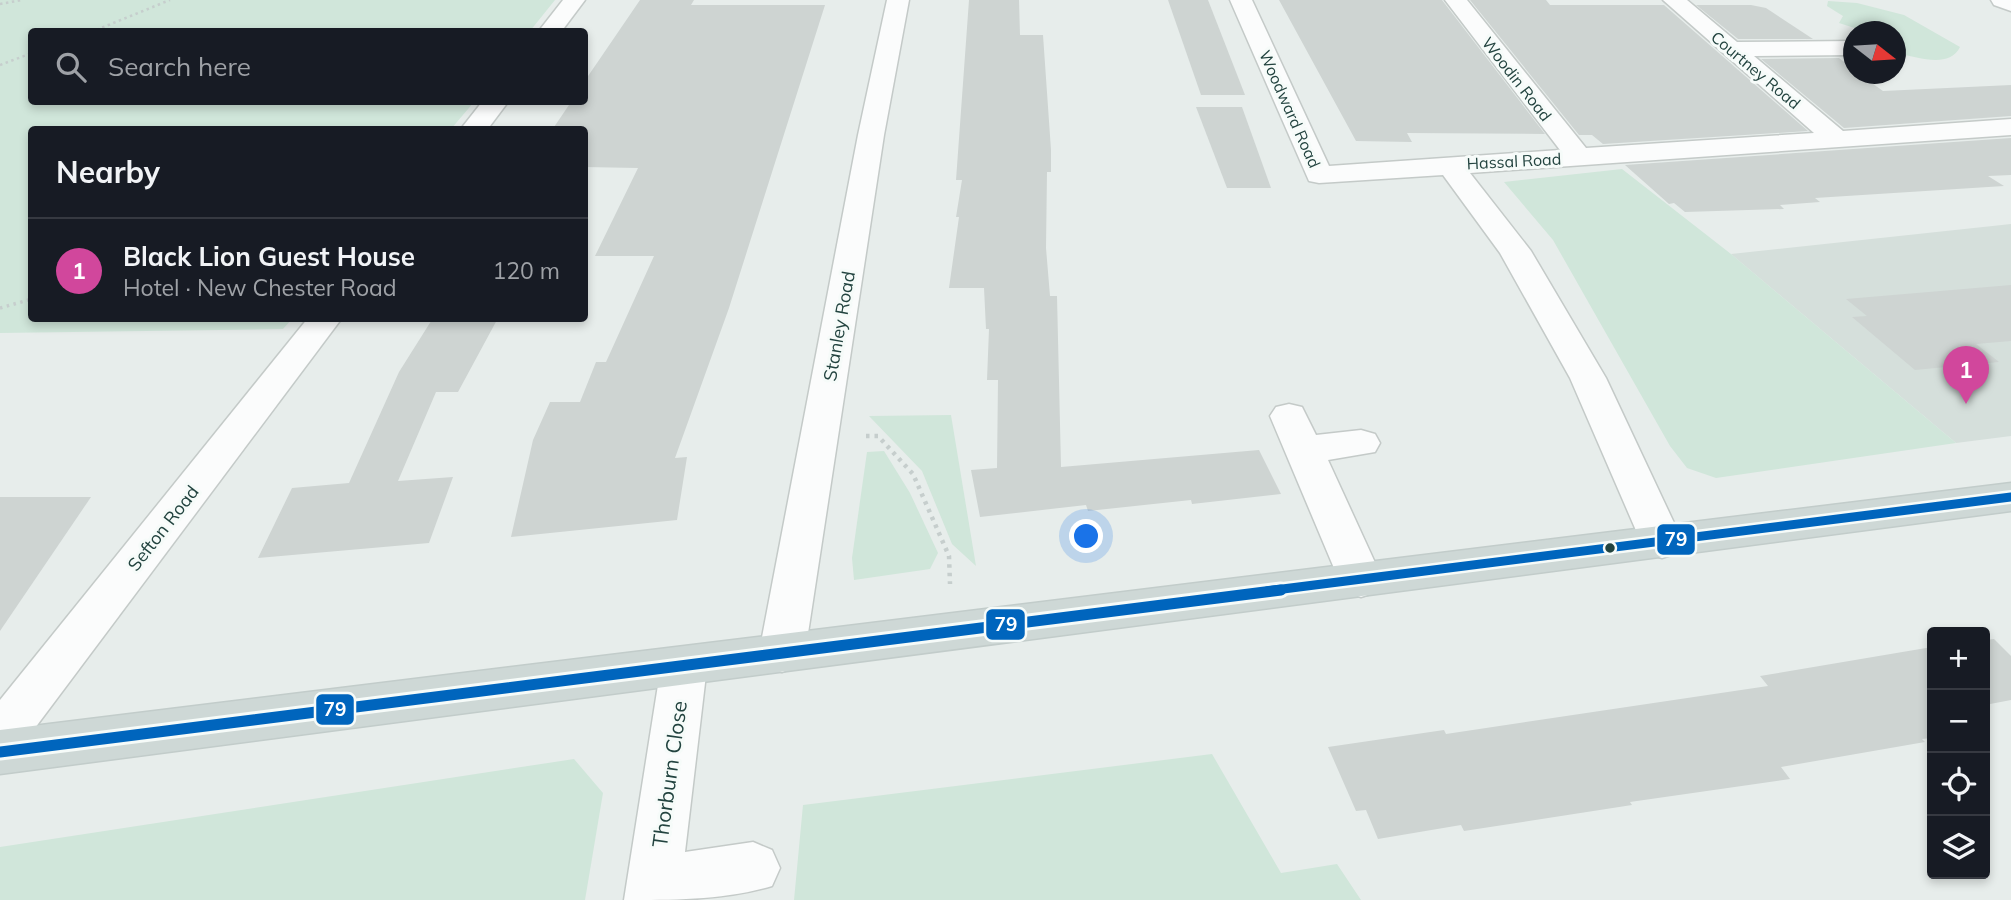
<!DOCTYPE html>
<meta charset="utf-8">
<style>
body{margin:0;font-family:Mulish,sans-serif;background:#242831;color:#f1f3f6}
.controls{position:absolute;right:21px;bottom:21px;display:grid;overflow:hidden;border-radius:7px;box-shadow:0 4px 10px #0003}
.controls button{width:63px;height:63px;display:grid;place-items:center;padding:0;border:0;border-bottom:2px solid #363941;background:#171b24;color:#f1f3f6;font:35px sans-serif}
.compass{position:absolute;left:1843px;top:21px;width:63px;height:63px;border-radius:50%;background:#171b24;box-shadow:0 4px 10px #0003;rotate:107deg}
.you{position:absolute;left:1087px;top:537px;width:24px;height:24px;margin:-18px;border:5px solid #fff;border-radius:50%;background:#1a73e8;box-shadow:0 0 0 10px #1a73e833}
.badge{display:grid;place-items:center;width:46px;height:46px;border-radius:50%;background:#b45309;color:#fff;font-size:23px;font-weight:700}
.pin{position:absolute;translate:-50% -58px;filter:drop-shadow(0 2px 4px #0008)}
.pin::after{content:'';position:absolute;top:37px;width:24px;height:21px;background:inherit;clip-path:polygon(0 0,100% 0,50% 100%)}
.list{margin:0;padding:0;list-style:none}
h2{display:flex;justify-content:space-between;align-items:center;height:91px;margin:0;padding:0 28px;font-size:30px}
h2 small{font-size:23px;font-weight:400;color:#9ea1a6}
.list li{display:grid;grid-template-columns:46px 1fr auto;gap:21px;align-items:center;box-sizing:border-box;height:105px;padding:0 28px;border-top:2px solid #363941}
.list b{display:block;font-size:26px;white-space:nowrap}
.list p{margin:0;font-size:23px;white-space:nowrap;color:#9ea1a6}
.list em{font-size:23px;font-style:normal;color:#9ea1a6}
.icon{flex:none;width:38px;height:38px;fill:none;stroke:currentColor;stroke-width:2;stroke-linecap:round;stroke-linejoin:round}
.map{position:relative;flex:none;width:2011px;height:900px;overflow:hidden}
.search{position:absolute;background:#171b24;box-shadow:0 4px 10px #0003;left:28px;top:28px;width:560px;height:77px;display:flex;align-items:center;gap:18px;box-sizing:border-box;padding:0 24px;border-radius:7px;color:#9ea1a6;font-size:26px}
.panel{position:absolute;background:#171b24;box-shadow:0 4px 10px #0003;left:28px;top:126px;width:560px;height:196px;border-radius:7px}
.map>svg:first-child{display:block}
.built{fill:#d5dfdb}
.green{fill:#d0e6da}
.building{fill:#ced4d2}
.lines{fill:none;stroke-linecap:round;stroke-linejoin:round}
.minor-casing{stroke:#c4cac8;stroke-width:3}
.major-casing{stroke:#c2ccca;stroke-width:3}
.path-far2{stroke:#c6cecd;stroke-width:2.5;stroke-dasharray:2.5 3.5;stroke-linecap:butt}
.path-far1{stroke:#c6cecd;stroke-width:3.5;stroke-dasharray:2.5 4.5;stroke-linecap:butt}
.path{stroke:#c6cecd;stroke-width:4.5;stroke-dasharray:3.5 5;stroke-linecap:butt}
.minor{fill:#fbfcfc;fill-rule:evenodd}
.major{fill:#ced8d6;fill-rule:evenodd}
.bus-1-far1-casing{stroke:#f6fbf9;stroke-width:14}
.bus-1-casing{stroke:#f6fbf9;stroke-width:17}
.bus-1-far1{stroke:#0065bd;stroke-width:9}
.bus-1{stroke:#0065bd;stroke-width:11}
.bus-dot{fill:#22433f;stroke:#f6fbf9;stroke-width:2.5}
.labels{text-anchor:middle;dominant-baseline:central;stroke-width:6;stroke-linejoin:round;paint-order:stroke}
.far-street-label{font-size:16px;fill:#22433f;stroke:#f6fbf9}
.street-label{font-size:18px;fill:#22433f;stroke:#f6fbf9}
.near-street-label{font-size:21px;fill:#22433f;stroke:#f6fbf9}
.line-badge{stroke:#f6fbf9;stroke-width:2.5}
.badge-label{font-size:19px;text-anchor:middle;font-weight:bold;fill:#fff}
</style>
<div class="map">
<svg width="2011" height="900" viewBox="0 0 2011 900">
<rect width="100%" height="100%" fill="#e7edeb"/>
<!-- built -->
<path class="built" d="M2011 224V436L1956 443 1731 254Z"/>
<!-- green -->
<g class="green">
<path d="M0 0H555L530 31 32 32V102H474L451 129 32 130V318L292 319 283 329 0 333Z"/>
<path d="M1828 1 1857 3 1904 15 1960 47C1949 69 1918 57 1899 54L1896 51V32L1864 31 1839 23 1843 16 1827 6Z"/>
<path d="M1622 169 1731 254 1956 443 1716 478 1687 468 1670 446 1553 240 1504 182Z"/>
<path d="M951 415 976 566 952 544 922 471 869 416Z"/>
<path d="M884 451 910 493 938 553 930 569 854 580 852 558 867 452Z"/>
<path d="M1212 754 1281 873 1337 864 1361 900H794L803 805Z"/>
<path d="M574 759 603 793 585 900H0V847Z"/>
</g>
<!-- building -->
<g class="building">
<path d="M640 0H694L691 5H825L729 308 675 458 687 457 677 520 511 537 533 440 550 402H580L596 362H606L654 256H595L638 168 584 167V130H552L571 102H584V82Z"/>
<path d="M969 0H1019L1020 35H1043L1051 150V172H1047L1046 248 1050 296H1057L1061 467 1259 450 1281 494 1192 504 1191 500 1088 511 1086 505 980 517 971 470 997 468 998 380H987L989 329H986L984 288H949L959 217H956L962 180H956Z"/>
<path d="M1168 0H1208L1245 95H1201Z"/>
<path d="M1279 0H1442L1545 134 1407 133 1412 142 1356 141Z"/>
<path d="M1470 0H1546L1550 5H1664L1808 131 1603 144 1592 135H1579Z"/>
<path d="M1696 5H1751L1766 8 1813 39H1738Z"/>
<path d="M1839 58 1853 69V74H1859L1883 91 2011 85V116L1844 128 1761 59Z"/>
<path d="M1196 107H1242L1271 188H1227Z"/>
<path d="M2011 138V175L1988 176 2004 186 1815 198 1820 202 1780 205 1784 209 1685 212 1674 203 1669 204 1625 165Z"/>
<path d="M2011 285V341L1976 344 1999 362 1915 370 1852 317 1867 316 1846 299Z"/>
<path d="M433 318H498L458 392H436L398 481 453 477 429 543 258 558 292 488 349 483 399 372Z"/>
<path d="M0 497H91L0 631Z"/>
<path d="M1994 639 2011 656V700L1985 705V640Z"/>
<path d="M1932 647V738L1922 739 1925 742 1781 767 1790 779 1630 802 1632 805 1464 831 1461 825 1378 839 1366 810 1356 811 1328 747 1444 730 1446 734 1768 686 1760 676Z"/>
</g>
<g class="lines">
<!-- minor casing -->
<g class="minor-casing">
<g id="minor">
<path d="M563 0H585L561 32H538Z"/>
<path d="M887 0H909L884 135 805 653 798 666 782 672 766 666 759 653 858 135Z"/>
<path d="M1230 0H1252L1329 166 1560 150 1445 0H1467L1586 148 1814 133 1663 0H1687L1737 42 1854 41V55L1754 56 1843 131 2011 119V135L1470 173 1531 251 1606 378 1683 542 1677 553 1662 558 1647 553 1641 542 1570 378 1500 253 1443 175 1319 183 1309 181Z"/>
<path d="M1991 0H2011V11L1994 5Z"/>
<path d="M482 102H508L487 130H460Z"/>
<path d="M308 318H342L17 752 0 759V700Z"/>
<path d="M1289 404 1302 407 1316 435 1361 430 1375 434 1380 443 1375 452 1328 460 1383 580 1376 592 1361 597 1346 592 1339 580 1270 416 1276 407Z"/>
<path d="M684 647 700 652 707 666 685 852 753 842 772 850 780 868 772 886C725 900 674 900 624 900L661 666 668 652Z"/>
</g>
</g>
<!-- major casing -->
<g class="major-casing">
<path id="major" d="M2011 483V511L0 774V730Z"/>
</g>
<!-- path-far2 -->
<g class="path-far2">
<path d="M0 4 22 0"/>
<path d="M91 32 170 0"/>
<path d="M0 65 32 53"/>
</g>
<!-- path-far1 -->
<path class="path-far1" d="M0 308 32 299"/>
<!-- path -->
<path class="path" d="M866 436H878L913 474 949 556 950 584"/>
<!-- minor -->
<use href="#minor" class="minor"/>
<!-- major -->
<use href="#major" class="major"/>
<!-- bus-1-far1 casing -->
<g class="bus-1-far1-casing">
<path id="bus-1-far1" d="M1267 591 2011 497"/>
</g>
<!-- bus-1 casing -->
<g class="bus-1-casing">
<path id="bus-1" d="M0 752 1281 590"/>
</g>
<!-- bus-1-far1 -->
<use href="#bus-1-far1" class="bus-1-far1"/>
<!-- bus-1 -->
<use href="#bus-1" class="bus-1"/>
</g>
<!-- markers -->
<circle class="bus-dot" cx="1610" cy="548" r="6"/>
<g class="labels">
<!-- far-street labels -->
<g class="far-street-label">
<text transform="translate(1756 70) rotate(40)">Courtney Road</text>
<text transform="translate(1517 79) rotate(52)">Woodin Road</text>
<text transform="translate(1290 109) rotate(66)">Woodward Road</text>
<text transform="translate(1514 161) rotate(-3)">Hassal Road</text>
</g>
<!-- street labels -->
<g class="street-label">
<text transform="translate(839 326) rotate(-80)">Stanley Road</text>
<text transform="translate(163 528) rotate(-52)">Sefton Road</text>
</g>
<!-- near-street labels -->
<g class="near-street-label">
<text transform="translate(669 774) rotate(-82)">Thorburn Close</text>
</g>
</g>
<g class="line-badge">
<rect x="1656" y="523" width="40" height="33" rx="7" fill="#0065bd"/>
<rect x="985" y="608" width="41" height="33" rx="7" fill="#0065bd"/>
<rect x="315" y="693" width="40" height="33" rx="7" fill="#0065bd"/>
</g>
<g class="badge-label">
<text x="1676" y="546">79</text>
<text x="1006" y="631">79</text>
<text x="335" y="716">79</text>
</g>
</svg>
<div class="controls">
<button>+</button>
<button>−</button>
<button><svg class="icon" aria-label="locate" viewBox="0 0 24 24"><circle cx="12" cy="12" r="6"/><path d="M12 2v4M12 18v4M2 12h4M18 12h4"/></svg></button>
<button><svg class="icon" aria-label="layers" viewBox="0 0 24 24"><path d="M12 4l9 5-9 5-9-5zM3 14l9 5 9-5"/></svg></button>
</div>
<svg class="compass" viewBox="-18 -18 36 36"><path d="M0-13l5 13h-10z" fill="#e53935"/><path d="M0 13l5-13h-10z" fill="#9ea1a6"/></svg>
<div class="you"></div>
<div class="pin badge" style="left:1966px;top:404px;background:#d1479c">1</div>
<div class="search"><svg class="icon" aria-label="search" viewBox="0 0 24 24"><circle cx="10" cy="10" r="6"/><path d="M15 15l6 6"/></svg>Search here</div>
<section class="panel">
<h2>Nearby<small></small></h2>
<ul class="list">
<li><span class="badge" style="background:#d1479c">1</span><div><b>Black Lion Guest House</b><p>Hotel · New Chester Road</p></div><em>120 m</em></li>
</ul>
</section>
</div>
